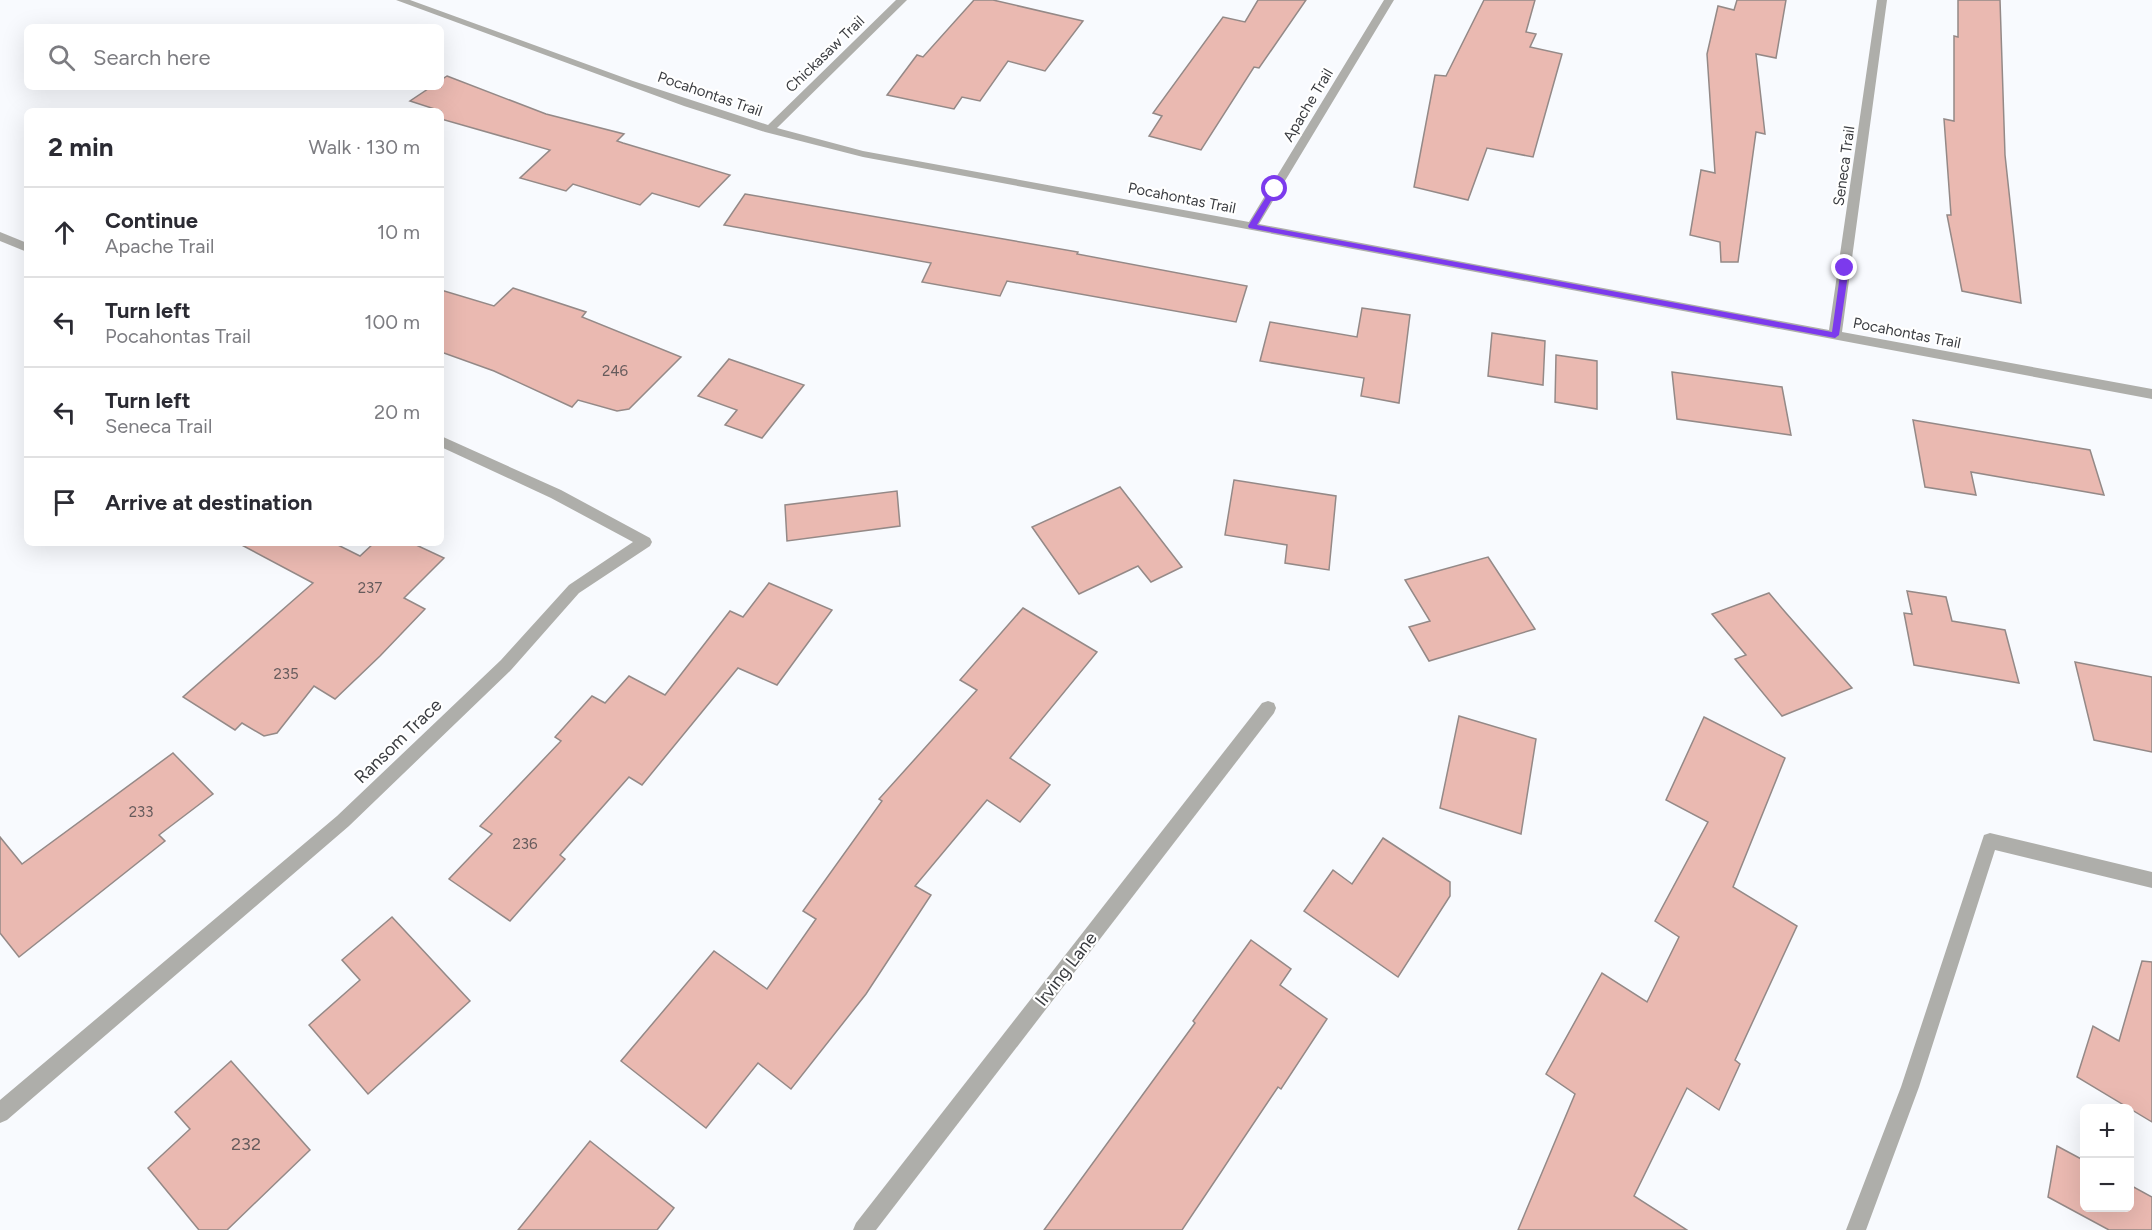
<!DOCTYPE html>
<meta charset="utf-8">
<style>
body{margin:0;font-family:Figtree,sans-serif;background:#f2f2f3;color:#2b2b33}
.controls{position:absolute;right:18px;bottom:18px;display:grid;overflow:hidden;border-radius:9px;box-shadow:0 6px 24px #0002}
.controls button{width:54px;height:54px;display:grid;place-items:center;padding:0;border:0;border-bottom:2px solid #e1e1e2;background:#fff;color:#2b2b33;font:30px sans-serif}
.stop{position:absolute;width:18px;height:18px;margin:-14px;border:4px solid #7c3aed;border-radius:50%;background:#fff}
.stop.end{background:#7c3aed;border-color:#fff;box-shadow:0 2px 6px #0008}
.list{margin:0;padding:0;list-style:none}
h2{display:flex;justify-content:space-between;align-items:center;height:78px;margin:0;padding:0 24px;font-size:26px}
h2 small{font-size:20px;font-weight:400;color:#7c7c81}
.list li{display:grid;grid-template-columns:39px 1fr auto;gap:18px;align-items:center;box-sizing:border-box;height:90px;padding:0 24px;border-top:2px solid #e1e1e2}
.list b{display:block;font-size:22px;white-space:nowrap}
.list p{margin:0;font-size:20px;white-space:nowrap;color:#7c7c81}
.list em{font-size:20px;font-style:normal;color:#7c7c81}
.icon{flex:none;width:33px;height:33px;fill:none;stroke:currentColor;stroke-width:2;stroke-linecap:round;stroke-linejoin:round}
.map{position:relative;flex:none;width:2152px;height:1230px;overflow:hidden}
.search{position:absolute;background:#fff;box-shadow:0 6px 24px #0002;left:24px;top:24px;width:420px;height:66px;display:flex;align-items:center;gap:15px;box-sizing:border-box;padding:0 21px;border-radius:9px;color:#7c7c81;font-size:22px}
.panel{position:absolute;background:#fff;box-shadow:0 6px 24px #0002;left:24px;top:108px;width:420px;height:438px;border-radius:9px}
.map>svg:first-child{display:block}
.building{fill:#eab9b1;stroke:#948987;stroke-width:1.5}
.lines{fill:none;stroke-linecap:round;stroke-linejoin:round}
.street{fill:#aeaeaa;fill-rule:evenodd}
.route{fill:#7c3aed}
.labels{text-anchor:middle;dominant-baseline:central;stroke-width:4.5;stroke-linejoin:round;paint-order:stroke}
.far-street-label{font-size:15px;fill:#3a3c40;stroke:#fff}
.number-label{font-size:15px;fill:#665b5c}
.street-label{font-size:18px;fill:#3a3c40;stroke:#fff}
.near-number-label{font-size:18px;fill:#665b5c}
</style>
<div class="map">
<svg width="2152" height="1230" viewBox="0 0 2152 1230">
<rect width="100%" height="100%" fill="#f8fafe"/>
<!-- building -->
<g class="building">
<path d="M974 0H993L1083 21 1045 71 1008 61 980 101 962 97 954 109 887 95 917 55 923 57Z"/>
<path d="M1258 0H1306L1259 68 1254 67 1201 150 1149 136 1162 116 1153 113 1223 17 1245 22Z"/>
<path d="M1484 0H1535L1526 32 1536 34 1530 47 1562 54 1533 157 1487 148 1468 200 1414 187 1435 75 1446 76Z"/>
<path d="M1737 0H1786L1776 58 1756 54 1765 134 1756 132 1738 262H1721L1720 242 1690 235 1701 170 1715 173 1707 54 1718 6 1734 10Z"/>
<path d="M1958 0H2000L2005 155 2021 303 1962 291 1947 215H1951L1944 119 1954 121V36L1958 37Z"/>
<path d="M447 76 546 114 624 134 617 141 623 143 730 175 699 207 652 193 640 205 573 184 566 191 520 178 550 150 441 119V111L410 101 431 87H441V80Z"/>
<path d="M745 194 1078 252 1077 254 1247 286 1236 322 1007 281 1000 296 922 282 931 263 724 225Z"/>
<path d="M513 288 586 312 582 317 681 357 629 409 617 411 578 400 572 407 494 371 441 352V290L494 306Z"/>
<path d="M1362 308 1410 315 1399 403 1361 396 1364 378 1260 361 1270 322 1357 337Z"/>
<path d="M1492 333 1545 341 1543 385 1488 376Z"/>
<path d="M1556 355 1597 361V409L1555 402Z"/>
<path d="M729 359 804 385 762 438 725 425 737 410 698 396Z"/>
<path d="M1672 372 1782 387 1791 435 1677 419Z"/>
<path d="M1913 420 2090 450 2104 495 1971 472 1976 495 1925 487Z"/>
<path d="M1234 480 1336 496 1329 570 1285 563 1287 545 1225 535Z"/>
<path d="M1120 487 1182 567 1151 582 1138 566 1079 594 1032 527Z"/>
<path d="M897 491 900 526 787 541 785 505Z"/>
<path d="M238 543H334L360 556 374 543H412L444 558 404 598 425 609 380 656 335 699 314 686 277 733 264 736 242 723 235 730 183 697 313 583Z"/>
<path d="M1488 557 1535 629 1429 661 1409 627 1430 621 1405 580Z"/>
<path d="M769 583 832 610 777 685 738 668 642 785 629 777 560 855 565 859 510 921 449 879 492 834 480 826 561 741 555 737 592 696 605 703 629 676 665 695 730 611 743 617Z"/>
<path d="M1907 591 1946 597 1952 621 2005 630 2019 683 1914 665 1904 613 1912 614Z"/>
<path d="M1769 593 1786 613 1852 688 1782 716 1735 659 1746 655 1712 614Z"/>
<path d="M1023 608 1097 652 1010 758 1050 785 1020 822 987 800 915 886 931 895 866 994 791 1089 758 1063 706 1128 621 1061 714 951 767 989 816 919 803 911 882 801 879 799 977 690 960 680Z"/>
<path d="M2075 662 2152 677V752L2094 740Z"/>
<path d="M1459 716 1536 739 1521 834 1440 808Z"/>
<path d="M1704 717 1785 758 1733 887 1797 926 1735 1060 1740 1064 1719 1110 1687 1088 1634 1196 1687 1230H1518L1575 1094 1546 1074 1602 973 1647 1002 1679 937 1655 921 1708 822 1666 800Z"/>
<path d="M173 753 213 794 159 835 165 841 19 957 0 933V837L22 864Z"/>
<path d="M1383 838 1450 882V896L1398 977 1304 911 1333 870 1352 884Z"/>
<path d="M392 917 470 1001 368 1094 309 1025 360 980 342 960Z"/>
<path d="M1251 940 1291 969 1280 985 1327 1019 1281 1089 1278 1087 1182 1230H1044L1195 1023 1193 1021Z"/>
<path d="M2142 961 2152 962V1122L2077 1077 2093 1026 2119 1041Z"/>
<path d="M231 1061 310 1150 227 1230H199L148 1168 190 1129 175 1112Z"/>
<path d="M590 1141 674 1208 657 1230H518Z"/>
<path d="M2057 1146 2085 1161V1208H2130V1185L2152 1197V1230H2109L2048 1197Z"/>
</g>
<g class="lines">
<!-- street -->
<g class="street">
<path d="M396 0H410L633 81 768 125 896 0H907L777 128 863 151 1249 222 1384 0H1394L1259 224 1829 330 1877 0H1887L1842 332 2152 389V399L863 157 765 132 684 106Z"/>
<path d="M0 232 27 243V252L0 241Z"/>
<path d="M441 436 561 490 650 538 652 542 650 546 579 593 511 670 349 826 7 1120 0 1123V1100L337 816 501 660 569 585 633 542 551 498 441 447Z"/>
<path d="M1268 701 1274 703 1276 708 1274 713 876 1230H853L856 1223 1262 703Z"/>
<path d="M1990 833 2152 872V888L1995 850 1919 1087 1866 1230H1846L1901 1087 1982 841 1984 835Z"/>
</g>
</g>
<!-- route -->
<path class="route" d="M1275 186 1278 189 1257 225 1832 332 1841 268 1845 265 1849 268 1839 335 1835 338 1249 228 1248 226 1271 189Z"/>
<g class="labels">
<!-- far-street labels -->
<g class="far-street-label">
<text transform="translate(825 54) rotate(-44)">Chickasaw Trail</text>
<text transform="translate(710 94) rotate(19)">Pocahontas Trail</text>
<text transform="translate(1308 105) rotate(-59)">Apache Trail</text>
<text transform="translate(1844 166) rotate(-82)">Seneca Trail</text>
<text transform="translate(1182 198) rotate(11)">Pocahontas Trail</text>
<text transform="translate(1907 333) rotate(11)">Pocahontas Trail</text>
</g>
<!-- number labels -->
<g class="number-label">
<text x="615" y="371">246</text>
<text x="370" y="588">237</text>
<text x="286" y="674">235</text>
<text x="141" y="812">233</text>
<text x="525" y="844">236</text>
</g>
<!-- street labels -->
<g class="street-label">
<text transform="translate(398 741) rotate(-44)">Ransom Trace</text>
<text transform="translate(1066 969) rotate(-52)">Irving Lane</text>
</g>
<!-- near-number labels -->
<g class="near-number-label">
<text x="246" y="1144">232</text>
</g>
</g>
</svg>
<div class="controls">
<button>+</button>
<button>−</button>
</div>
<div class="stop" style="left:1275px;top:189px"></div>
<div class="stop end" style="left:1845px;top:268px"></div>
<div class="search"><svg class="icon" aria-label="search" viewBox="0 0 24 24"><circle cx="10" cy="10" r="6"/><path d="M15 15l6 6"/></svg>Search here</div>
<section class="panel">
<h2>2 min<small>Walk · 130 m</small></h2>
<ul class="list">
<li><svg class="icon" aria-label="ahead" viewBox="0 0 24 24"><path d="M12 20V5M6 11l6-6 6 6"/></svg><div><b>Continue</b><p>Apache Trail</p></div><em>10 m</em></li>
<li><svg class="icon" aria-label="left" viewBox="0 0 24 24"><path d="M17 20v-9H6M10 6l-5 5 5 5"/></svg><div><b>Turn left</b><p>Pocahontas Trail</p></div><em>100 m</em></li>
<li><svg class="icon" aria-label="left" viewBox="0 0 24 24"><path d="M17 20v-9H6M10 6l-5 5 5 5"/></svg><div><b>Turn left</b><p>Seneca Trail</p></div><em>20 m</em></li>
<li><svg class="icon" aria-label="arrive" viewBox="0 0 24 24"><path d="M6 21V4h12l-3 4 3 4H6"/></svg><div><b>Arrive at destination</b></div></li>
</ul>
</section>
</div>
